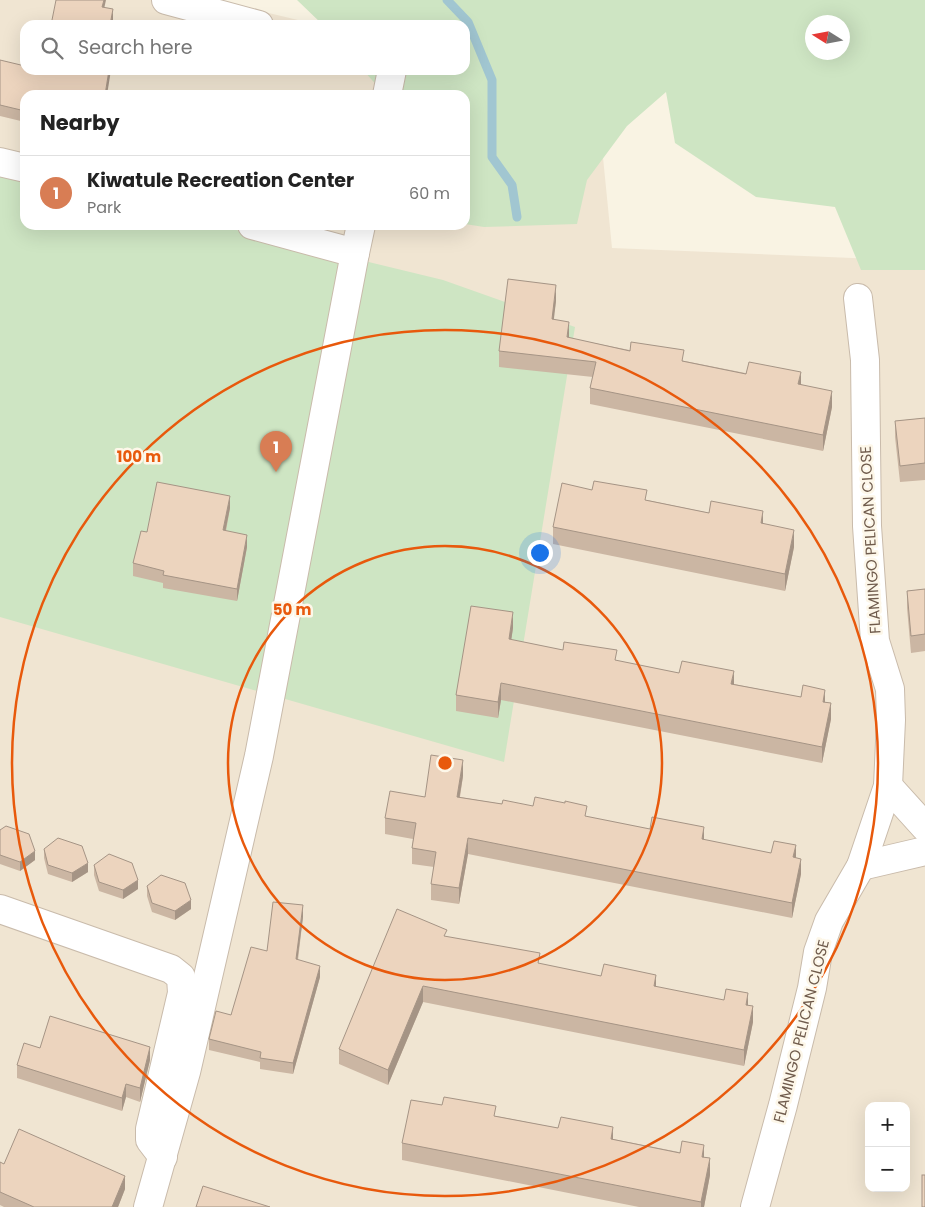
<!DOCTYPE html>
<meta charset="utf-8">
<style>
body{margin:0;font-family:Poppins,sans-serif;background:#f6f6f6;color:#222}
.controls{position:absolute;right:15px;bottom:15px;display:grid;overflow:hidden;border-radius:10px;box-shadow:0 5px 20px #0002}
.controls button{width:45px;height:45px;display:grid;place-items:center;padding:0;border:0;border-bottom:1px solid #e0e0e0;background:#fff;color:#222;font:25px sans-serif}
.compass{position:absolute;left:805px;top:15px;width:45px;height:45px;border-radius:50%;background:#fff;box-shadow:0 5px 20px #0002;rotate:281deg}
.you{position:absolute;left:539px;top:552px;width:18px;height:18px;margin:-12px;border:4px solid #fff;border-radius:50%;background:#1a73e8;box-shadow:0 0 0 8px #1a73e833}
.badge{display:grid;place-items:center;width:32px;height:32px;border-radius:50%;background:#d87d54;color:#fff;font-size:16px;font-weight:700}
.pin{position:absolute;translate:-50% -41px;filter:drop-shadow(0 1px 2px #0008)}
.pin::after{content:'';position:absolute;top:26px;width:18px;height:15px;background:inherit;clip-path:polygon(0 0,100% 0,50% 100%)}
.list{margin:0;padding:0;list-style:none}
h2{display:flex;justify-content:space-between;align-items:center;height:65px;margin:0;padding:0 20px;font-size:21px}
h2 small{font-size:16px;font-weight:400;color:#767676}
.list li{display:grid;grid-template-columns:32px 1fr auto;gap:15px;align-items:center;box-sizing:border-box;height:75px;padding:0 20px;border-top:1px solid #e0e0e0}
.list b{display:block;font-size:19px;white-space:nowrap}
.list p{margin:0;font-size:16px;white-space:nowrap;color:#767676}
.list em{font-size:16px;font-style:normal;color:#767676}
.icon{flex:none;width:28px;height:28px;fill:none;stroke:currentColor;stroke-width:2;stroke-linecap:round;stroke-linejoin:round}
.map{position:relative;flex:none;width:925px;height:1207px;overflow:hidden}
.search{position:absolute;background:#fff;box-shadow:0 5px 20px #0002;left:20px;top:20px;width:450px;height:55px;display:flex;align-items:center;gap:12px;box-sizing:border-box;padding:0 18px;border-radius:15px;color:#767676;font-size:19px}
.panel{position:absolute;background:#fff;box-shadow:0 5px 20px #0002;left:20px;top:90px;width:450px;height:140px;border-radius:15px}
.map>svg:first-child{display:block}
.residential{fill:#f0e5d2;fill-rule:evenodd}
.green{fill:#cee5c3;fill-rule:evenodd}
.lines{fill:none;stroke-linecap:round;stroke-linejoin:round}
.stream{stroke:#a1c6d1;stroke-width:9}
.street-casing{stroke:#c9bbab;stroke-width:30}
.street{stroke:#fff;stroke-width:28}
.wall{fill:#cbb6a3}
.shaded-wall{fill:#a59485}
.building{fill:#ecd4be;stroke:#a59485}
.ring{fill:none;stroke:#e8590c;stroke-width:2.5}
.labels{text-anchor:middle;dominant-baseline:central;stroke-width:5;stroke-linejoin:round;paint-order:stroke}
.street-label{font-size:15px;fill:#6f5b4c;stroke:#fdf7e9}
.centre{fill:#e8590c;stroke:#fdf7e9;stroke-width:2.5}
.ring-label{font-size:15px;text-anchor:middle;font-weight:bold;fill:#e8590c;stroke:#fdf7e9;stroke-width:5;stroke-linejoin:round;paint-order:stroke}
</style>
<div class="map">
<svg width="925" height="1207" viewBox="0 0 925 1207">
<rect width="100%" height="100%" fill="#f9f3e3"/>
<!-- residential -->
<path class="residential" d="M0 0H215L298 20 311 25H25V70H420L597 97 612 248 925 261V1207H0ZM25 95H465V225H25ZM869 1106H906V1188H869Z"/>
<!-- green -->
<g class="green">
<path d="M297 0H925V270H861L835 207 756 197 675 143 666 92 627 126 587 180 577 224 484 227 465 224V95H381L380 89 363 70H465V25H323ZM812 22H842V52H812Z"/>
<path d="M0 173 25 179V225H216L443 280 575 327 504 762 0 617Z"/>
</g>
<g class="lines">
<!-- stream -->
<path class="stream" d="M447 0 468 22 492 80V157L512 185 517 217"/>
<!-- street casing -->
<g class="street-casing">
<g id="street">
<path d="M166 0 259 25"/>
<path d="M387 95 392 70"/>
<path d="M0 162 25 168"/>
<path d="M355 253 361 225"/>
<path d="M888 786 925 827"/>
<path d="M861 866 925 851"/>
<path d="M0 909 171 969 181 977 182 993 150 1129V1140L163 1157"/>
<path d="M148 1207 186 1072 259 756 355 253 252 225"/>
<path d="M755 1207 783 1105 812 988 818 952 829 921 861 866 888 786 891 720 890 689 875 641 867 526 865 360 858 298"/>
</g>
</g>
<!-- street -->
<use href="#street" class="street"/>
</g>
<!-- wall -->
<g class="wall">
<path d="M0 60 43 71 25 95V122L0 116Z"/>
<path d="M556 301 553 320 569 338 801 384 832 407 823 451 590 404V388L593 377 499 367V351Z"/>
<path d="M925 410V480L900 482 895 437V421L925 418Z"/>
<path d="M647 500 763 524 794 547 785 591 553 544V527Z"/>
<path d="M230 508 226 531 247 547 237 601 163 588V583L133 576V563L147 532Z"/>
<path d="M925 589V651L911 653 907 608V591Z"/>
<path d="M513 628 511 640 825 702 831 719 822 763 501 700 498 718 456 711V695Z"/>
<path d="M463 776 460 797 502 804 587 817 796 858 801 874 792 918 468 854 459 904 431 900V884L434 867 412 864V848L413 839 385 834V818Z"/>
<path d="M0 830 35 860 20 871 0 864Z"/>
<path d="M44 849 88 872 72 882 48 874 44 858Z"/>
<path d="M94 865 138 889 123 899 99 891 94 875Z"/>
<path d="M147 886 191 909 175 920 152 912 147 896Z"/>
<path d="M303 917 298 960 320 977 293 1074 260 1069V1062L209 1050V1039L231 1015 267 951Z"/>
<path d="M447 937 540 964 656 987 753 1022 744 1066 423 1002 388 1085 339 1064V1049Z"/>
<path d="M40 1048 150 1060 140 1102 126 1097 122 1111 17 1078V1065Z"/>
<path d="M496 1116 704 1157 710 1175 704 1207H639L402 1160V1143Z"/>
<path d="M0 1162 4 1164 125 1189 118 1207H4L0 1205Z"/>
</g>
<!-- shaded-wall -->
<g class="shaded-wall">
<path d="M104 0H106L102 18V7Z"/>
<path d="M113 9V20L112 25H110Z"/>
<path d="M109 70H111L107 95H105Z"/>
<path d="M556 285V301L552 335V319Z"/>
<path d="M569 322V338L567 337Z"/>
<path d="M801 372V388L798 384Z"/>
<path d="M832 391V407L823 451V435Z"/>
<path d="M230 496V508L223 543V530Z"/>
<path d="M763 511V528L761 523Z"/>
<path d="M794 530V547L785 591V574Z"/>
<path d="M247 535V547L237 601V589Z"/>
<path d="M513 612V628L509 655V639Z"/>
<path d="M734 671V687L731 684Z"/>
<path d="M501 683V700L498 718V702Z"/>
<path d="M825 690V706L823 702Z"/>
<path d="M831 703V719L822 763V747Z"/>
<path d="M463 760V776L457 812V797Z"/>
<path d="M704 827V843L702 839Z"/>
<path d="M468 838V854L459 904V888Z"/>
<path d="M796 845V861L793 857Z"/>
<path d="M35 851V860L20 871V862Z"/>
<path d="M801 859V874L792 918V903Z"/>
<path d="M88 863V872L72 882V873Z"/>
<path d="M138 880V889L123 899V890Z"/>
<path d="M191 900V909L175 920V911Z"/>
<path d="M303 905V917L296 970V959Z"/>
<path d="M320 966V977L293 1074V1063Z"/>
<path d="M656 975V990L654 986Z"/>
<path d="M423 986V1002L388 1085V1070Z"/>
<path d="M748 993V1008L746 1005Z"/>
<path d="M753 1006V1022L744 1066V1050Z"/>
<path d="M150 1047V1060L140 1102V1088Z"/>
<path d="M126 1084V1097L122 1111V1098Z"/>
<path d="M613 1127V1144L611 1139Z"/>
<path d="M704 1145V1162L702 1157Z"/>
<path d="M710 1158V1175L704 1207H701V1202Z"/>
<path d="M125 1176V1189L118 1207H112Z"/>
</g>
<!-- building -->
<g class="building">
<path d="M56 0H104L102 7 113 9 110 25H51Z"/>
<path d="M0 60 25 66V70L43 71V70H109L105 95H25V111L0 105Z"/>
<path d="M508 279 556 285 552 319 569 322 567 337 630 351 631 342 684 350 682 361 746 374 749 362 801 372 798 384 832 391 823 435 590 388 596 362 499 351Z"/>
<path d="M925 418V463L900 466 895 421Z"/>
<path d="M594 481 647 490 645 500 709 513 711 501 763 511 761 523 794 530 785 574 553 527 562 483 592 490Z"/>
<path d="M157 482 230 496 223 530 247 535 237 589 163 575 164 571 133 563 141 531 147 532Z"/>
<path d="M925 589V634L911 636 907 591Z"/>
<path d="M471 606 513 612 509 639 563 650 564 642 617 650 615 660 679 673 682 661 734 671 731 684 801 697 803 685 825 690 823 702 831 703 822 747 501 683 498 702 456 695Z"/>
<path d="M431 755 463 760 457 797 502 804 503 800 533 806 535 797 565 803V801L587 806 585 816 650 829 652 817 704 827 702 839 771 853 774 841 796 845 793 857 801 859 792 903 468 838 459 888 431 884 436 852 412 848 416 823 385 818 390 791 425 797Z"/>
<path d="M6 826 29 834 35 851 20 862 0 855V830Z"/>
<path d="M58 838 82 846 88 863 72 873 48 865 44 849Z"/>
<path d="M109 854 132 863 138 880 123 890 99 882 94 865Z"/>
<path d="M161 875 185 883 191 900 175 911 152 903 147 886Z"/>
<path d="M273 902 303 905 296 959 320 966 293 1063 260 1058 261 1052 209 1039 216 1011 231 1015 251 947 267 951Z"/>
<path d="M397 909 447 930 444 936 540 953 538 963 601 976 604 964 656 975 654 986 724 1000 726 989 748 993 746 1005 753 1006 744 1050 423 986 388 1070 339 1049Z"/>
<path d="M50 1016 150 1047 140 1088 126 1084 122 1098 17 1065 24 1043 40 1048Z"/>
<path d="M444 1097 496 1106 494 1116 558 1128 561 1117 613 1127 611 1139 680 1153 682 1141 704 1145 702 1157 710 1158 701 1202 402 1143 411 1100 442 1105Z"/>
<path d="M19 1129 125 1176 112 1207H34L0 1192V1162L4 1164Z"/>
<rect x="922" y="1175" width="3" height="32"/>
<path d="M203 1186 270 1207H196Z"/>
</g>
<!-- distance rings -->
<g class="ring">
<circle cx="445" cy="763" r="217"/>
<circle cx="445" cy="763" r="433"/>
</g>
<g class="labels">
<!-- street labels -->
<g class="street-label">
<text transform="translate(870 540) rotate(-93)">FLAMINGO PELICAN CLOSE</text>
<text transform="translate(801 1031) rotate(-76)">FLAMINGO PELICAN CLOSE</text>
</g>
</g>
<circle cx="445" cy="763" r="8" class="centre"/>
<g class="ring-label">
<text x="139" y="462">100 m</text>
<text x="292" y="615">50 m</text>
</g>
</svg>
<div class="controls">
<button>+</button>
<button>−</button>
</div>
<svg class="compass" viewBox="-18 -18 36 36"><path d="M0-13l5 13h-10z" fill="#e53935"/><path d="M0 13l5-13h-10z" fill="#767676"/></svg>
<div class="you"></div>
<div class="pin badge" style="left:276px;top:472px">1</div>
<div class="search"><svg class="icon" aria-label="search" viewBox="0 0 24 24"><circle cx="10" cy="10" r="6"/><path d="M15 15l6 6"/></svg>Search here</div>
<section class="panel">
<h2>Nearby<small></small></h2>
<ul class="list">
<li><span class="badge">1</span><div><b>Kiwatule Recreation Center</b><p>Park</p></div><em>60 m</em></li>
</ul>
</section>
</div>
